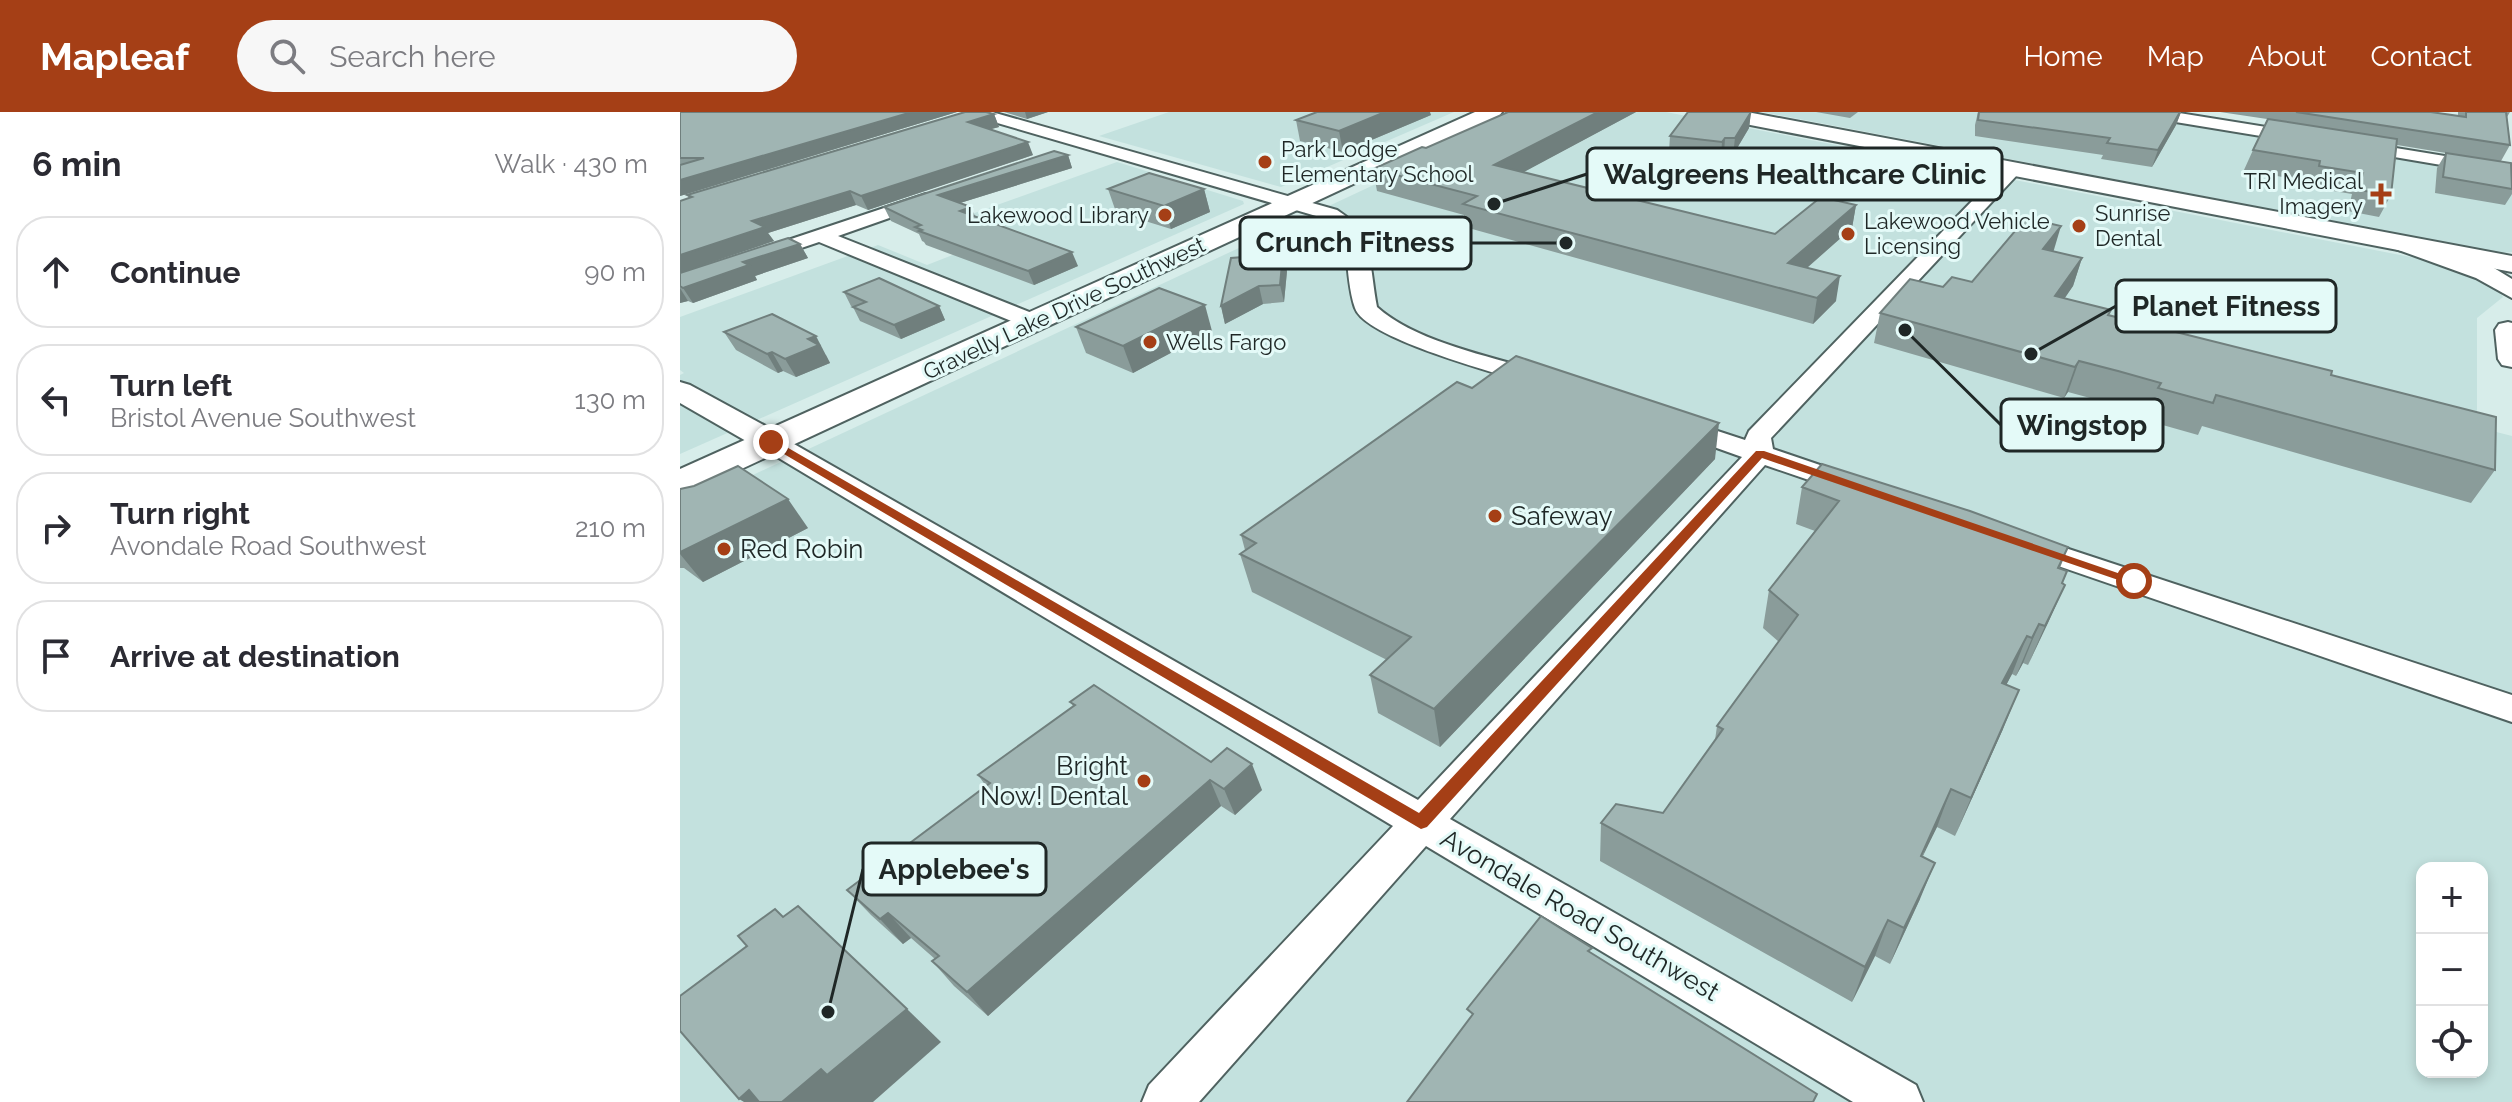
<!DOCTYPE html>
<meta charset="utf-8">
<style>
body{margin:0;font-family:Raleway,sans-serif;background:#f7f7f7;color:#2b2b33}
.controls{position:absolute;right:24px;bottom:24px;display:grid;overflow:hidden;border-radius:16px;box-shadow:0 4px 12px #0003}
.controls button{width:72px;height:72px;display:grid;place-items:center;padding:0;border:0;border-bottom:2px solid #e1e1e2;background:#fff;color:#2b2b33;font:40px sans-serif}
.stop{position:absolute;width:24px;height:24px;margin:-18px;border:6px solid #a53f16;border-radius:50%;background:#fff}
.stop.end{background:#a53f16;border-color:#fff;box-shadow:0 2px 8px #0008}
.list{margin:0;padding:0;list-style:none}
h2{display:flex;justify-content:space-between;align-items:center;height:104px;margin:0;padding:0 32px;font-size:34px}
h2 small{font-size:26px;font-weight:400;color:#7c7c81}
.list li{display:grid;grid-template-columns:52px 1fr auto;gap:24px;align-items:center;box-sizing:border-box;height:112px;margin:0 16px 16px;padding:0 16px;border:2px solid #e1e1e2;border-radius:32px}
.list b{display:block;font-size:30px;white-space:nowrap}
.list p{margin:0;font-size:26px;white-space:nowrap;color:#7c7c81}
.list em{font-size:26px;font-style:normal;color:#7c7c81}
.icon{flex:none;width:44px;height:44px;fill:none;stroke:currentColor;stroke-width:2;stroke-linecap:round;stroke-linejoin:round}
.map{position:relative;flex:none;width:1832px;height:990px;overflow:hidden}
header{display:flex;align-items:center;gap:48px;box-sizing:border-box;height:112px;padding:0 40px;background:#a53f16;color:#fff}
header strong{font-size:38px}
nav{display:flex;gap:44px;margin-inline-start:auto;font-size:28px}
.search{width:560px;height:72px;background:#f7f7f7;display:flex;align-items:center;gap:20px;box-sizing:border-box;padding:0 28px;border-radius:44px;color:#7c7c81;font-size:30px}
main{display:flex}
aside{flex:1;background:#fff}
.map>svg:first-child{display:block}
.built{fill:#c3e1de;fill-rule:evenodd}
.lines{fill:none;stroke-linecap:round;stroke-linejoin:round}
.minor-casing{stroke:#4f6260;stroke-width:4}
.tertiary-casing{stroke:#4f6260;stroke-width:4}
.secondary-casing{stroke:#4f6260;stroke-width:4}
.minor{fill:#fff;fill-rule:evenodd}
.tertiary{fill:#fff;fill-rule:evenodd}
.secondary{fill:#fff;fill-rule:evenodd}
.wall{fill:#8a9c9a}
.shaded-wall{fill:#707f7d}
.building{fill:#a0b5b3;stroke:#707f7d;stroke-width:2}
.route{fill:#a53f16}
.poi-dot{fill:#a53f16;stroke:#e4faf8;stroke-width:3}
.labels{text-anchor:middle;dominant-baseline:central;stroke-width:6;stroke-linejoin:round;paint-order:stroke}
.far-poi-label{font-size:22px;fill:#1f2726;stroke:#e4faf8;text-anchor:start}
.far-street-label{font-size:22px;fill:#1f2726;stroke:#e4faf8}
.poi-label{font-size:26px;fill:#1f2726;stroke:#e4faf8;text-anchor:start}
.street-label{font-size:26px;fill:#1f2726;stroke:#e4faf8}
.leader{fill:none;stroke:#1f2726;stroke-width:3}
.callout-dot{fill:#1f2726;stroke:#e4faf8;stroke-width:3}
.callout{fill:#e4faf8;stroke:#1f2726;stroke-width:3}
.callout-label{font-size:28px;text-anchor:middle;font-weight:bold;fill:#1f2726}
</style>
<header>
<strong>Mapleaf</strong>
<div class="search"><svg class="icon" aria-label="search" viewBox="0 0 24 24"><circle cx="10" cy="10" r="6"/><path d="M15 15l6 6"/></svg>Search here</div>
<nav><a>Home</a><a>Map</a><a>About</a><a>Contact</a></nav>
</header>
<main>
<aside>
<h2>6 min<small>Walk · 430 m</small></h2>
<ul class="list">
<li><svg class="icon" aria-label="ahead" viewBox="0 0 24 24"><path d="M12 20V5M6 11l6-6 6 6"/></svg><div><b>Continue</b></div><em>90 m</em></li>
<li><svg class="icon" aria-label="left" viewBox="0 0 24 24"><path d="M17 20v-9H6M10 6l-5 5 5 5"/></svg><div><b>Turn left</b><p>Bristol Avenue Southwest</p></div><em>130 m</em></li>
<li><svg class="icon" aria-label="right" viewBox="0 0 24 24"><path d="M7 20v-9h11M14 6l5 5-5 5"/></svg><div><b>Turn right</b><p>Avondale Road Southwest</p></div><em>210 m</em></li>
<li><svg class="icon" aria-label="arrive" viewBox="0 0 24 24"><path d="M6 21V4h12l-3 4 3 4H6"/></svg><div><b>Arrive at destination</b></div></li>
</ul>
</aside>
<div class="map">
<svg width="1832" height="990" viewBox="0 0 1832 990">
<rect width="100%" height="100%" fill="#d7edea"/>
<!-- built -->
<g class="built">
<path d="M489 0H774L601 75 419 24Z"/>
<path d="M850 0H986L1751 149 1781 157 1818 176 1823 185 1797 206V315L1832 324V990H0V397ZM1742 756H1802V960H1742Z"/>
<path d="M1082 0H1453L1832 64V140L1822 141Z"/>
<path d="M437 50 563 89 564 92 0 342V263L4 261 0 258V205L198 133 247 153 334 119 289 103Z"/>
</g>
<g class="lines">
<!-- minor casing -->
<g class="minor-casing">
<g id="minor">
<path d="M287 0H312L657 98C694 121 689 154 697 195 738 232 819 246 872 263L875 268 872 273H854C821 262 685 227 675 196 667 173 668 145 664 122L643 106 290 3Z"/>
<path d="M1457 0H1493L1623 21 1631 26 1623 31 1465 5Z"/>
<path d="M1673 29 1832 55V65L1667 37 1665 34Z"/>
<path d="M1332 53 1338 54 1341 58 1338 62 1091 326 1093 337 1184 368 1188 374 1184 380 1174 382 1164 380 1085 353 770 707 1236 973 1243 990H1173L746 734 519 990H462L469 973 713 714 82 336 78 330 82 324H100L738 688 1062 345 989 319 985 314 989 309H1007L1065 328 1069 319 1326 54Z"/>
<path d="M246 82 255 87 252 91 158 124 362 205 365 210 362 215H346L139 130 0 177V164Z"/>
<path d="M1343 422 1832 583V610L1332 438 1328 431 1332 424Z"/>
</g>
</g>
<!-- tertiary casing -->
<g class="tertiary-casing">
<g id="tertiary">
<path d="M1721 124 1814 156 1832 167V186L1796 166 1713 136 1709 131 1713 126Z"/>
<path d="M1828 210 1832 211V255L1822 253 1818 247 1815 218 1819 212Z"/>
<path d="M0 270 10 273 102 323 107 330 102 337 91 339 80 337 0 291Z"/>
</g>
</g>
<!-- secondary casing -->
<g class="secondary-casing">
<g id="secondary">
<path d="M795 0H822L819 4 14 379 0 382V357Z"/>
<path d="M1024 0H1067L1832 144V160L1034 6Z"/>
</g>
</g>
<!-- minor -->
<use href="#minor" class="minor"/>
<!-- tertiary -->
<use href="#tertiary" class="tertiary"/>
<!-- secondary -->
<use href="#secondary" class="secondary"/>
</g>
<!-- wall -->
<g class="wall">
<path d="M0 0H277L0 84Z"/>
<path d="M324 0H368L347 7Z"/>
<path d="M828 0H956L843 60 1095 122 1176 93 1172 116 1127 156 1156 189 1133 212 785 115 784 103 697 79 693 57 746 36Z"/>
<path d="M1071 0 1069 16 1053 43 1044 42 1041 46 989 40 990 24Z"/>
<path d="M1136 0H1178L1170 6Z"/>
<path d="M1298 0H1501L1496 13 1472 55 1421 47 1423 43 1295 24V13Z"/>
<path d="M1540 0H1751L1778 4V0H1830L1827 5 1830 33 1821 49 1832 55V82L1825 93 1755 81 1757 56 1766 41 1717 33 1711 83 1699 105 1668 99 1672 82 1629 75 1630 70 1564 58 1587 7Z"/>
<path d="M314 2 319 15 311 17 353 43 188 98 176 93 88 121 94 129 14 156 120 132 128 146 75 164 77 168 13 191 8 189 0 191V89L9 86 7 83Z"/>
<path d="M751 3 663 40 620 29 616 8Z"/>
<path d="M388 43 392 56 280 91 291 95 295 104 398 154 354 173 246 133 244 130 242 129 239 122 211 109 204 95Z"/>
<path d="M428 77H524L530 100 491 117 436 100Z"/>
<path d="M1373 139 1402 146 1393 174 1384 186 1431 198 1429 203 1651 263 1815 358 1791 391 1522 314 1518 323 1465 308 1467 302 1425 290 1388 280 1384 286 1194 231 1200 201 1263 175 1292 170Z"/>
<path d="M607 159 604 190 583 192 545 212 541 194Z"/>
<path d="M164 180 259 194 265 208 221 227 180 209 173 195 171 194Z"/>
<path d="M396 215 532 219 453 261 406 241Z"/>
<path d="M44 220 146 243 150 251 116 265 103 259 98 261 56 238Z"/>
<path d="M1035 347 760 635 698 601 690 563 707 548 572 480 560 442 565 438 561 423Z"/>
<path d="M14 374 128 416 23 470 4 456H0V377Z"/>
<path d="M1122 375 1388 435 1380 456 1382 471 1385 473 1348 553 1343 551 1336 564 1332 562 1326 573 1323 617 1275 724 1257 715 1242 744 1240 787 1210 852 1195 844 1172 890 920 749 921 711 983 701 1035 628 1037 614 1099 530 1083 516 1089 478 1135 419 1116 412Z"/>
<path d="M390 590 531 650 582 678 555 703 541 694 308 904 274 874 252 849 255 847 231 826 223 832 191 803 167 778 306 674 298 663 393 594Z"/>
</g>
<!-- shaded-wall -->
<g class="shaded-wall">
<path d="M232 0H277L0 84V68Z"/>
<path d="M345 0H368L347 7Z"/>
<path d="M705 0H750L751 3 663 40 659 19Z"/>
<path d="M918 0H956L816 75 814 53Z"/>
<path d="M1071 0 1069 16 1053 43 1055 26Z"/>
<path d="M1501 0 1496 13 1472 55 1478 38Z"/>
<path d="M314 2 319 15 293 22 288 10Z"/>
<path d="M1045 26 1044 42 1041 46 1042 30Z"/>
<path d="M348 30 353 43 188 98 181 84Z"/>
<path d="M388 43 392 56 264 96 258 83Z"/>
<path d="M524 77 530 100 491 117 484 94Z"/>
<path d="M170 79 176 93 88 121 94 129 0 161V143L72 109Z"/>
<path d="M1176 93 1172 116 1105 175 1108 151Z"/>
<path d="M291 95 296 109 280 99Z"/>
<path d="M1381 114 1373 141 1363 137Z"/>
<path d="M120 132 128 146 75 164 77 168 13 191 3 176 63 150Z"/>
<path d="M392 140 398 154 354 173 348 159Z"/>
<path d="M603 142 607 159 604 190 600 173Z"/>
<path d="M1402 146 1393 174 1366 214 1375 184Z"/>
<path d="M1160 164 1156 189 1133 212 1137 186Z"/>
<path d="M579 174 583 192 545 212 541 194Z"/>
<path d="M0 176 8 189 0 191Z"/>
<path d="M525 193 532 219 453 261 443 234Z"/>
<path d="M259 194 265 208 221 227 214 213Z"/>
<path d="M136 224 150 251 116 265 105 247 128 227Z"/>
<path d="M92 240 103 259 98 261 87 242Z"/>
<path d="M1399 249 1388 280 1384 286 1395 255Z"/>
<path d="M1039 311 1035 347 760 635 754 597Z"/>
<path d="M108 387 128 416 23 470 0 442V440Z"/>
<path d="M1385 473 1368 511 1348 553 1365 514Z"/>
<path d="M1359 512 1343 551 1336 564 1352 526Z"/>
<path d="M1347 524 1332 562 1307 610 1322 571Z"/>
<path d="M1339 578 1323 617 1275 724 1291 686Z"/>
<path d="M572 652 582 678 555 703 544 677Z"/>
<path d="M530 668 541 694 308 904 287 880Z"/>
<path d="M1271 677 1257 715 1241 748 1255 710Z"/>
<path d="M1255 751 1240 787 1210 852 1224 816Z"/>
<path d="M208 801 231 826 223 832 200 807Z"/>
<path d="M1208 808 1195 844 1172 890 1185 855Z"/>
<path d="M227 897 261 930 193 990H102L141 957Z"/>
<path d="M69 978 85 990H64L59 987Z"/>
</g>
<!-- building -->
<g class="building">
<path d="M0 0H232L0 68V53L24 46H0Z"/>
<path d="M285 0H306L314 2 288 10 348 30 181 84 170 79 72 109 85 115 0 143V89L12 85 7 83Z"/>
<path d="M637 0H705L659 19 616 8Z"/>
<path d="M828 0H918L814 53 1095 122 1141 85 1176 93 1108 151 1160 164 1137 186 783 92 797 84 693 57 742 35 746 36Z"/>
<path d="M1008 0H1071L1055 26H1045L1042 30 990 24Z"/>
<path d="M1299 0H1500L1478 38 1427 31 1430 26 1298 8Z"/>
<path d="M1616 0H1751L1786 5V0H1826L1830 33Z"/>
<path d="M1588 7 1717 27 1711 83 1679 78 1683 61 1639 54 1640 49 1573 38Z"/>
<path d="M374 39 388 43 258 83 291 95 280 99 392 140 348 159 239 119 242 118 235 115 241 113 204 95Z"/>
<path d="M1766 41 1831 51 1832 77 1763 65Z"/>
<path d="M469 61 524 77 484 94 428 77Z"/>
<path d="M1346 106 1381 114 1363 137 1402 146 1375 184 1431 198 1428 203 1652 259 1651 263 1816 305 1815 358 1536 283 1533 291 1478 276 1481 271 1438 259 1399 249 1395 255 1200 201 1230 167 1263 175 1272 165 1292 170Z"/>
<path d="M108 126 120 132 63 150 69 153 3 176 0 174V161Z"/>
<path d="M603 142 600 173 579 174 541 194 551 146Z"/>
<path d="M199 166 259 194 214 213 173 195 186 190 164 180Z"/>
<path d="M479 176 525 193 443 234 396 215Z"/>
<path d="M92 202 136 224 128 227 139 233 105 247 92 240 87 242 44 220Z"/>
<path d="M836 244 1039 311 754 597 690 563 731 525 560 442 576 431 561 423 777 270 792 276Z"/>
<path d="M1142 352 1290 399 1388 435 1378 456 1387 459 1382 471 1385 473 1365 514 1359 512 1352 526 1347 524 1322 571 1339 578 1291 686 1271 677 1241 744 1255 751 1224 816 1208 808 1185 855 921 711 936 692 983 701 1043 617 1037 614 1118 503 1089 478 1159 389 1122 375Z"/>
<path d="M58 354 108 387 0 440V377L14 374Z"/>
<path d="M414 573 531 650 547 636 572 652 544 677 530 668 287 880 252 849 259 844 208 801 200 807 167 778 310 671 298 663 395 593 390 590Z"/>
<path d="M118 794 227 897 147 963 141 957 102 990H79L69 978 59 987 0 919V884L67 834 58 824 95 797 103 805Z"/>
<path d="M861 804 912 836 908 839 1137 982 1133 990H727L793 902 787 897Z"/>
</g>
<!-- route -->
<path class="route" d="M91 326 739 701 1076 339H1084L1461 469 1450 472 1082 346 747 715 741 717 87 332 85 330Z"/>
<!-- markers -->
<g class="poi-dot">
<circle cx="585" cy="50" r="8"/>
<path d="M1697 70h8v8h8v8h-8v8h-8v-8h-8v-8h8z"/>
<circle cx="485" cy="103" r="8"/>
<circle cx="1399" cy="114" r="8"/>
<circle cx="1168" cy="122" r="8"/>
<circle cx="470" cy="230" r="8"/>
<circle cx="815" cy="404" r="8"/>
<circle cx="44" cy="437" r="8"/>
<circle cx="464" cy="669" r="8"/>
</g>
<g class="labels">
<!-- far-poi labels -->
<g class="far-poi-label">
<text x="601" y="37">Park Lodge<tspan x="601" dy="25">Elementary School</tspan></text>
<text x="1683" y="69" text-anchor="end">TRI Medical<tspan x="1683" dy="25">Imagery</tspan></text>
<text x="1415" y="101">Sunrise<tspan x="1415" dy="25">Dental</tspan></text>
<text x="469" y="103" text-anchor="end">Lakewood Library</text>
<text x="1184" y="109">Lakewood Vehicle<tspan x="1184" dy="25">Licensing</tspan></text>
<text x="486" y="230">Wells Fargo</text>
</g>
<!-- far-street labels -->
<g class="far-street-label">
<text transform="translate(384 196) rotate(-25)">Gravelly Lake Drive Southwest</text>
</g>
<!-- poi labels -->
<g class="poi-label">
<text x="831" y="404">Safeway</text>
<text x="60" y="437">Red Robin</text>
<text x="448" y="654" text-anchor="end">Bright<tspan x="448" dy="30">Now! Dental</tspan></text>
</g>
<!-- street labels -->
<g class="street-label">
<text transform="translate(900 803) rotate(30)">Avondale Road Southwest</text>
</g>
</g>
<!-- callouts -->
<path class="leader" d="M814 92L907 62M886 131L791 131M1351 242L1436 194M1225 218L1321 313M148 900L183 757"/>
<g class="callout-dot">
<circle cx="814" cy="92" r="8"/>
<circle cx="886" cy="131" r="8"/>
<circle cx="1351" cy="242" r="8"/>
<circle cx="1225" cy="218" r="8"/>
<circle cx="148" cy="900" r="8"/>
</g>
<g class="callout">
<rect x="907" y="36" width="415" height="52" rx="8"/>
<rect x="560" y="105" width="231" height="52" rx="8"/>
<rect x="1436" y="168" width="220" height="52" rx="8"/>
<rect x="1321" y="287" width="162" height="52" rx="8"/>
<rect x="183" y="731" width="183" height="52" rx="8"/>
</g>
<g class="callout-label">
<text x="1115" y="72">Walgreens Healthcare Clinic</text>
<text x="675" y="140">Crunch Fitness</text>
<text x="1546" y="204">Planet Fitness</text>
<text x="1402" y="323">Wingstop</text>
<text x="274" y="767">Applebee's</text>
</g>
</svg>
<div class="controls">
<button>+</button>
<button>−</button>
<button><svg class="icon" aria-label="locate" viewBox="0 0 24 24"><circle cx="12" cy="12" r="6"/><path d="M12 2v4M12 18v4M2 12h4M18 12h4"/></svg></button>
</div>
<div class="stop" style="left:1454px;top:469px"></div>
<div class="stop end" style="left:91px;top:330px"></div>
</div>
</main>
